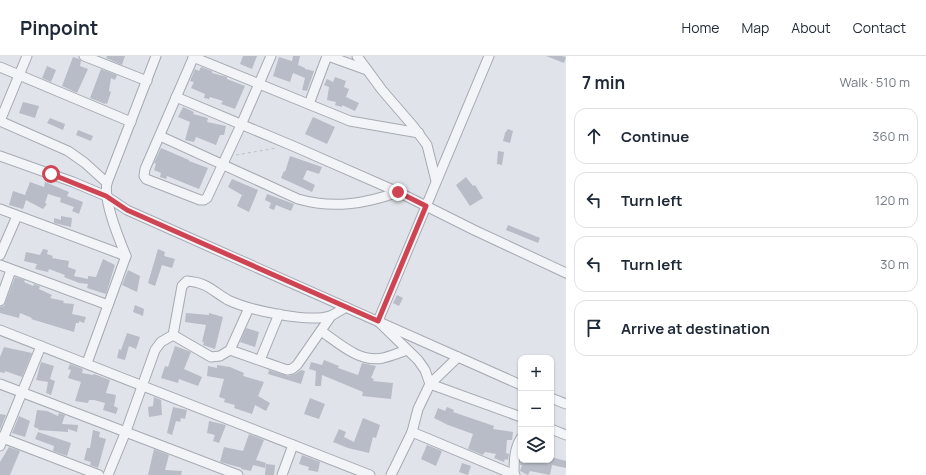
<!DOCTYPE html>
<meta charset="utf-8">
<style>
body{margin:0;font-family:Manrope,sans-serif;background:#f6f6f7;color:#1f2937}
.controls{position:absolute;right:12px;bottom:12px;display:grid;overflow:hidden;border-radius:8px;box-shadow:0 1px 3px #0004}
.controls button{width:36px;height:36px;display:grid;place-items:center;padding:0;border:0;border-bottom:1px solid #e0e1e3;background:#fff;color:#1f2937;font:20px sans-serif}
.stop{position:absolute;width:12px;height:12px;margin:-9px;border:3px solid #cf4453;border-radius:50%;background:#fff}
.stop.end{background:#cf4453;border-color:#fff;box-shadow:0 1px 4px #0008}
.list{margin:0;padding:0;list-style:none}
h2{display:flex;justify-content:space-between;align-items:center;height:52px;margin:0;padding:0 16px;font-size:17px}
h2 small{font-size:13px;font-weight:400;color:#747a83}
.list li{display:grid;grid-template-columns:26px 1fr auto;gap:12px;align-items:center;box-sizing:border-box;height:56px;margin:0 8px 8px;padding:0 8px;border:1px solid #e0e1e3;border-radius:12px}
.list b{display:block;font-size:15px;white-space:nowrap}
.list em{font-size:13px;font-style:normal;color:#747a83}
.icon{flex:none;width:22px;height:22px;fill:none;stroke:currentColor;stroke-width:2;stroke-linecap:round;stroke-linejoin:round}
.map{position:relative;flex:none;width:566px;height:419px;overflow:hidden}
header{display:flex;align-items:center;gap:24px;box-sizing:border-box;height:56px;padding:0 20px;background:#fff;border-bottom:1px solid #e0e1e3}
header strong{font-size:19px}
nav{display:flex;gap:22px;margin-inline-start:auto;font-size:14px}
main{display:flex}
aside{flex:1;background:#fff}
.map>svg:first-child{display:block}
.building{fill:#b7bcc6}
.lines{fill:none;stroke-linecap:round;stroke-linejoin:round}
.minor-casing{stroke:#a5aab3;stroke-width:11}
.path{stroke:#bec1c8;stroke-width:1;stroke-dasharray:3 3;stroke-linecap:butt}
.minor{stroke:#f3f4f7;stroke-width:9}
.route{stroke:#cf4453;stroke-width:5}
</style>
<header>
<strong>Pinpoint</strong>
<nav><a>Home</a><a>Map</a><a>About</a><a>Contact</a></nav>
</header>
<main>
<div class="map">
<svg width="566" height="419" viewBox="0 0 566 419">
<rect width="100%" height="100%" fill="#e0e3e9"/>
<!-- building -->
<g class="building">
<path d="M107 0H125L122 9 106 2Z"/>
<path d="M243 0H257L252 13 240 8Z"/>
<path d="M293 0H300L298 9 305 12V13L314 15 307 35 302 34 305 22 293 17 290 26 273 20 279 1 292 5Z"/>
<path d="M546 0H562L566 1 564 7Z"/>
<path d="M73 1 79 3 81 5 80 10 88 13 77 37 62 30Z"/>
<path d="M47 10 56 14 51 26 42 22Z"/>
<path d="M201 11 212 15V17L227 21V23L245 30 235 53 221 48 223 45 210 41 209 43 204 42 205 38 191 32 194 26 190 25 195 13 199 15Z"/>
<path d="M101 13 117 19 115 24 111 22 109 35 111 36 107 48 105 47V48L90 42Z"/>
<path d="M335 21 346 25 344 31 349 33 346 41 359 47 355 55 342 49V51L335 49 336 46 327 44 329 31 324 29 327 23 333 26Z"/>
<path d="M23 46 39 50 35 62 19 57Z"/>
<path d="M183 51 194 56 193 58 208 62 207 66 226 70 224 79H220L216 89 196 81 194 86 185 84 190 66 178 61Z"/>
<path d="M313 61 335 71 327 88 305 78Z"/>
<path d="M50 62 65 68 63 74 47 67Z"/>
<path d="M508 73 513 75 510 87 503 85 505 77Z"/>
<path d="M78 74 93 80 91 85 76 79Z"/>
<path d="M161 92 189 104V105L208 112 199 133 167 120 166 123 160 121 161 117 154 114 156 108 154 107Z"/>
<path d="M498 95 504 96 502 109 497 108Z"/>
<path d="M290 100 322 111 319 118 307 114 303 123 315 129 312 136 281 122 284 115 285 116Z"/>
<path d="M466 121 473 130 475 129 483 142 470 150 456 129Z"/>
<path d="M232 123 258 134 249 156 237 150 242 139 228 131Z"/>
<path d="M30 126 44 131 45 126 69 136 67 140 83 146 79 158 72 155 74 151 60 146 61 142 48 138 45 147 47 148 43 153 26 144 23 153 9 149 13 135 25 139Z"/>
<path d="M267 138 294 148 291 155 276 149 274 154 269 152 271 147 265 144Z"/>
<path d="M61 160 72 162 71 171 54 167V162L61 164Z"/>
<path d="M508 169 540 182 538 187 506 174Z"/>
<path d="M43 193 48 194 47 198 53 200 52 202 69 205 68 211 76 214 74 220 88 223V220L96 221 103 203 115 209 106 238 87 232 88 228 79 227 64 221 65 219 49 213 48 216 35 213 37 208 24 205 26 196 40 199Z"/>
<path d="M158 193 165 196 164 200 175 203 172 212 162 209 155 230 148 227Z"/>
<path d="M128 214 140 220 137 236 122 229Z"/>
<path d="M15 221 25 224 24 226 33 230 34 228 40 230 39 233 52 239 50 242 64 245 63 247 74 248 72 258 86 261 84 267 79 265V267H76L74 276 31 263 32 262 20 257 19 262 0 257V251L4 250 5 247Z"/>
<path d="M397 239 403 242 399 250 393 247Z"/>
<path d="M135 249 144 253 143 260 133 256Z"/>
<path d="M186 257 209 259V257L223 261 215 293 203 289 204 286H202L206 269 185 266Z"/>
<path d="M246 272 259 276 255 291 240 286Z"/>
<path d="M127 277 140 281 136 293 129 290 125 304 117 302 119 293 121 294Z"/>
<path d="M175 290 191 296 184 313 202 321 198 330 179 323 178 327 161 322 165 310 168 311Z"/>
<path d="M4 291 32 297 22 321 5 315V317L0 316V301Z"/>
<path d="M324 304 339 310 338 312 358 319 362 307 376 310 371 322 374 323 373 325 393 327 391 343 362 340 363 336 322 319 321 330H315L316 315 309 313 311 306 322 309Z"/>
<path d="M41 306 54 310 50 323 55 325 51 339 46 337 48 326 36 324Z"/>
<path d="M70 308 83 313 82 317 93 319 94 318 110 324 106 337 116 339 114 350 118 352 116 358 103 354 105 347 94 344H89L88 347 75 345 81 326 68 322 71 314 68 313Z"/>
<path d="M217 309 230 311 244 317 243 320 264 326 258 340 270 347 266 355 255 349 252 358 234 352 235 349 224 346 225 343 219 341 224 323 207 320 208 310 217 312Z"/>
<path d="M269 314 288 320 295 318 301 314 305 315 301 328 268 318Z"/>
<path d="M154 341 161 344 162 359 149 361 148 351 153 350Z"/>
<path d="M310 342 325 348 319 363 304 358Z"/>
<path d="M173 351 187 354 185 363 181 362 180 366 176 365 172 379 167 377Z"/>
<path d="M447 351 454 354 453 356 494 370 493 373 513 376 512 384H507L506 397 509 398 508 404 505 403 504 406 494 402 496 398 485 396 483 399 468 393 473 378 448 369 434 362 438 352 445 355Z"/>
<path d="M37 354 47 355 58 360 59 357 65 359 62 368 78 369 77 376 68 373V376L38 374 39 373 34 371Z"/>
<path d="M0 358 6 359 0 374Z"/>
<path d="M19 360 30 365 25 381 12 377Z"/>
<path d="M363 362 380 369 376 382 373 381 369 397 348 392 333 386 339 373 346 376 344 381 354 386Z"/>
<path d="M209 365 226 369 219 387 213 385 215 379 207 377Z"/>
<path d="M93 374 100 376 99 381 106 383 98 412 90 409 91 406 84 404 87 392H90Z"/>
<path d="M38 376 71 387 67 400 53 395 54 390 35 383Z"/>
<path d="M249 378 264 384 256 404 266 407 265 412 253 409 251 415 241 413 242 412 220 406 224 391 243 395Z"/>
<path d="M427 389 442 395 436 410 421 403Z"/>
<path d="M9 391 20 395 10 419H0V406Z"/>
<path d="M154 393 169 399 165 414 182 415 181 419H148Z"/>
<path d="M302 399 320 406 318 416 308 414 309 411 299 408Z"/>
<path d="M521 401V404H528L536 407 537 404H551V401L566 405V412L552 409 550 419 530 415 528 419 520 415 522 409H520Z"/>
<path d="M462 407 471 410 468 419 459 416Z"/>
<path d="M266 408 275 409 274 419H265Z"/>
</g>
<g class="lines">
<!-- minor casing -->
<g class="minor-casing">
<g id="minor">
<path d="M27 0 0 65 68 95 85 107 107 127"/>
<path d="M84 0 147 25"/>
<path d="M194 0 145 113 144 120 146 123 200 144H204L207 142 241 69 271 0"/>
<path d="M328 0 367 14"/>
<path d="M357 0 382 34 413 70 427 89 436 125"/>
<path d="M489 0 378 265 418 304 425 314 430 328 521 361"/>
<path d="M193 1 350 65 419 77"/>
<path d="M0 11 131 66"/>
<path d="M176 41 293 90 398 136 474 174 566 217"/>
<path d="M309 48 327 0"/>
<path d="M160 80 298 143C333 153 365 148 398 136"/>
<path d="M0 100 73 126 106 140 127 154 521 329"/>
<path d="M0 153 126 200"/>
<path d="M0 199 17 160"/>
<path d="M0 209 108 249"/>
<path d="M0 245 11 214"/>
<path d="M0 274 370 419"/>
<path d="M321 275C339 287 359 307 383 302 391 300 399 297 407 294"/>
<path d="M173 279 211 301 220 300 230 294 249 252"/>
<path d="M230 294 287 314 292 313 297 309 331 260"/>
<path d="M260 304 279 258"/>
<path d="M87 307 126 200C119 183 103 145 107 127L156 0"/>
<path d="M0 328 238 419"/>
<path d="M551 342 566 348"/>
<path d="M551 373 566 379"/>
<path d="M412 376 515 419"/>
<path d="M0 381 99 419"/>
<path d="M0 390 41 290"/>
<path d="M108 419 126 375 155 294 161 286 173 279 182 230 187 225C208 227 211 234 228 244 249 254 308 267 330 260 335 258 341 254 346 251"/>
<path d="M282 419 293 389"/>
<path d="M391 419 412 376 418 353 430 328 458 301"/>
<path d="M514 419C514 406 514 393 521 382"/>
</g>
</g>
<!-- path -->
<path class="path" d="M236 99 277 92"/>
<!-- minor -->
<use href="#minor" class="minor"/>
</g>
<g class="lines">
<!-- route -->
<path class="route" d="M51 118 106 140 127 154 378 265 426 150 398 136"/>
</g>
</svg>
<div class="controls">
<button>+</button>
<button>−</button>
<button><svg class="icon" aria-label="layers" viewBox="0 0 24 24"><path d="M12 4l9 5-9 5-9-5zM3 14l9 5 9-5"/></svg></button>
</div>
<div class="stop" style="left:51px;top:118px"></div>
<div class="stop end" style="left:398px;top:136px"></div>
</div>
<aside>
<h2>7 min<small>Walk · 510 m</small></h2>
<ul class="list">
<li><svg class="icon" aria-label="ahead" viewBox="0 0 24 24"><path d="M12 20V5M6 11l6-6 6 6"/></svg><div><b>Continue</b></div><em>360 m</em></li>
<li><svg class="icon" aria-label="left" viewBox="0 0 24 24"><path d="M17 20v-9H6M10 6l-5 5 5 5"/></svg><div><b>Turn left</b></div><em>120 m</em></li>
<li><svg class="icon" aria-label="left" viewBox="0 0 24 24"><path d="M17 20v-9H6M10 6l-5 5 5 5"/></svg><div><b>Turn left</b></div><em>30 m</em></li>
<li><svg class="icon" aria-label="arrive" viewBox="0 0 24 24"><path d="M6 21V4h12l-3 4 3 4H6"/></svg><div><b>Arrive at destination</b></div></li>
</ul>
</aside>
</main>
